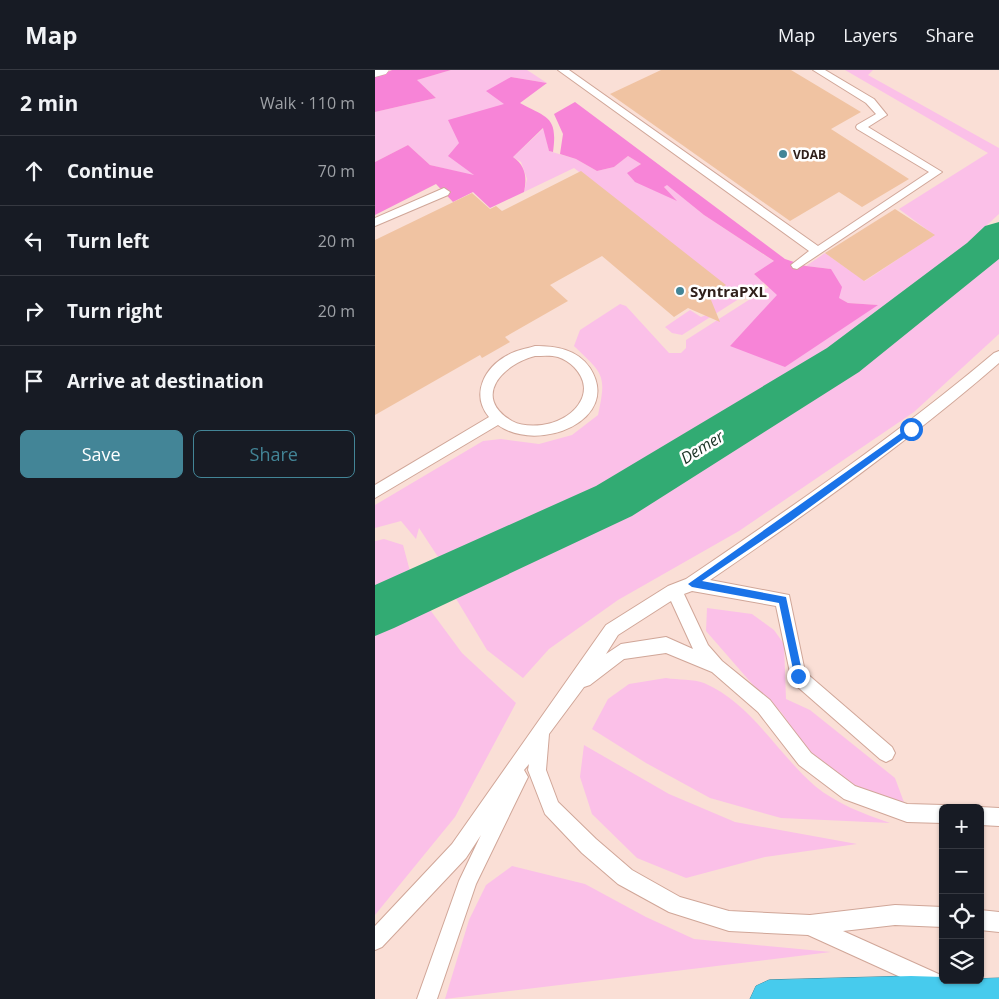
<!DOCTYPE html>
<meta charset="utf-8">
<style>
body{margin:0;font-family:"Open Sans",sans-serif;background:#242831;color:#f1f3f6}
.controls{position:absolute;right:15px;bottom:15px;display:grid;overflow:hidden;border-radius:8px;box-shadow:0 1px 4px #0004}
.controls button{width:45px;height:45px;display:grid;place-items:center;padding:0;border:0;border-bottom:1px solid #363941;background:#171b24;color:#f1f3f6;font:25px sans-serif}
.stop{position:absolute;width:15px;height:15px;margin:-11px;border:4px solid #1a73e8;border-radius:50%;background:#fff}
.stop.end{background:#1a73e8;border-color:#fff;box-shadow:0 1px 5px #0008}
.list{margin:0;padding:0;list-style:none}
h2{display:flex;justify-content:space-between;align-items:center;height:65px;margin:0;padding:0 20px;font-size:21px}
h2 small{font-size:16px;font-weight:400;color:#9ea1a6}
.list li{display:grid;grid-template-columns:32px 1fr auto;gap:15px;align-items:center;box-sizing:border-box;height:70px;padding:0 20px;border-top:1px solid #363941}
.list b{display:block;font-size:19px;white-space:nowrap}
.list em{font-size:16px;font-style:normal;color:#9ea1a6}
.actions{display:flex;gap:10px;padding:15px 20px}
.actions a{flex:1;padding:11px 0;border:1px solid #438597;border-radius:8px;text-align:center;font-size:18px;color:#438597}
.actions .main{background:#438597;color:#fff}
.icon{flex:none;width:28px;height:28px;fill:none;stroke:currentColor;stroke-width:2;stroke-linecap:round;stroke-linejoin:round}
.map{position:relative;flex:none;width:624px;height:929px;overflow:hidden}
header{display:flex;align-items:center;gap:30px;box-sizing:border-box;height:70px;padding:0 25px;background:#171b24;border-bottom:1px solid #363941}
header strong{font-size:24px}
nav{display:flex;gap:28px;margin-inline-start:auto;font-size:18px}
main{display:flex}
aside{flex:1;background:#171b24}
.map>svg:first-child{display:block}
.green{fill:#fbc0e8}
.forest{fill:#f784d7}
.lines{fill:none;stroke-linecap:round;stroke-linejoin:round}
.river{fill:#32ab73;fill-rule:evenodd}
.building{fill:#f0c3a2}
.lane-casing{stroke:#d0a698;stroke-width:2}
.street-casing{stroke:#d0a698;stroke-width:1}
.highway-casing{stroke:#3f8fa4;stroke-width:1}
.lane{fill:#fff;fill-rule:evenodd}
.street{fill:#fff;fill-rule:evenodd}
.highway{fill:#47cbed;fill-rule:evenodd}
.route{fill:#1a73e8}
.poi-dot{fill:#438597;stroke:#fff;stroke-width:2}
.labels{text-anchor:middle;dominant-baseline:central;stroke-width:5;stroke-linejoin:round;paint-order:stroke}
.far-poi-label{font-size:12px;font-weight:bold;fill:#30201b;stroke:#fff;text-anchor:start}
.poi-label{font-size:15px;font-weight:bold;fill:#30201b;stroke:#fff;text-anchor:start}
.water-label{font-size:16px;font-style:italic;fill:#1a3225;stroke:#fff}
</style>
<header>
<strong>Map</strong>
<nav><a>Map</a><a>Layers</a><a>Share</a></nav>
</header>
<main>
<aside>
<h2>2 min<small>Walk · 110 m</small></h2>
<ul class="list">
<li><svg class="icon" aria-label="ahead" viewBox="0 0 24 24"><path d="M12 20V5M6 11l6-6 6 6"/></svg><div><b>Continue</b></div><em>70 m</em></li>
<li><svg class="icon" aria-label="left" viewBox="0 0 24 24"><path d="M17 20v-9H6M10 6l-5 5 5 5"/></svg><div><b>Turn left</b></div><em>20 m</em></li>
<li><svg class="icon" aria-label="right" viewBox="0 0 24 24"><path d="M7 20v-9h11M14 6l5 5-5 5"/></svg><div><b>Turn right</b></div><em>20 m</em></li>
<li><svg class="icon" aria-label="arrive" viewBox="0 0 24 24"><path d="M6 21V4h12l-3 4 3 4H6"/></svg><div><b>Arrive at destination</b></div></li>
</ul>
<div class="actions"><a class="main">Save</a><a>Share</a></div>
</aside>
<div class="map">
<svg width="624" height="929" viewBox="0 0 624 929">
<rect width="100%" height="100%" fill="#fadfd6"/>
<!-- green -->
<g class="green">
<path d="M76 0H152L172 13 136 7 130 33 100 106 55 95 33 75 0 92V42L61 28 41 10Z"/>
<path d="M470 0H498L493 5 624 78V144L551 211 453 283 222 421 67 493 44 458 41 469 26 451 0 458V435L108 371 126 369 164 374 197 365 223 345C232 304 228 304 199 276L205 260 245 234 251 236 294 283H306L311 278V270L394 217 403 225 355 276 502 235 473 233 463 228 456 199 431 196 450 183 490 211 559 165 524 139 613 83Z"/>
<path d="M169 58 174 81 201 89 222 101 239 97 253 86 266 94 253 103 300 130 289 117 292 114 329 145 400 192 379 204 389 213 307 265 297 263 290 257 315 240 326 247 336 243 328 230 350 215 199 98 149 122 152 109 146 92 138 87Z"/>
<path d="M624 176V264L539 342 364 461 243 530 174 579 148 608 112 580 80 527 247 443 500 285Z"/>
<path d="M9 469 28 475 36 505 0 521V471Z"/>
<path d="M53 537 87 583 141 633 80 747 0 845V563Z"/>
<path d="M332 538 377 544 399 560 409 574 411 629 435 640 520 708 530 735 475 716 431 678 406 642 378 615 331 561Z"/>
<path d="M291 608C303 610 319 609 329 613 376 633 402 683 440 716 462 734 489 744 515 753L406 748 335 728 271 693 217 659 233 629 254 614Z"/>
<path d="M209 675 294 724 360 752 482 774 390 787 311 808 262 788 217 744 205 707Z"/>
<path d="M137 796 210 814 271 847 319 869 456 882 70 929 94 850 111 815Z"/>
</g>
<!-- forest -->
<g class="forest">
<path d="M17 0H76L42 10 61 28 0 42V7Z"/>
<path d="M136 7 172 13 145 33C172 48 183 46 178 82L174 81 168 58 138 87C151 96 152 108 149 122L115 138 98 122 78 132 61 114 0 145V92L33 75 55 95 99 105 73 86 84 73 73 50 129 34 111 21Z"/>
<path d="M200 32 410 189 431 196 456 199 467 217 464 228 473 233 503 235 410 297 355 276 402 225 379 204 399 191 329 145 292 115 289 117 302 131 260 112 252 103 266 94 253 86 239 97 222 101 201 89 185 84 188 64 179 44Z"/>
</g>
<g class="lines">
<!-- river -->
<path class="river" d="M624 152V189L484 302 257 446 19 558 0 566V515L221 416 452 278 592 173 610 156Z"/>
</g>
<!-- building -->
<g class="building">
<path d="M286 0H416L486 42 456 59 534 109 487 137 464 122 415 151 235 24Z"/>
<path d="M206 101 351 215 334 225 345 252 313 238 299 247 227 186 175 215 193 231 130 267 135 272 107 288 105 285 0 345V170L97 123 115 139 121 136 127 141Z"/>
<path d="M520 139 560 165 489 211 450 183Z"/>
</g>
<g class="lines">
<!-- lane casing -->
<g class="lane-casing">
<g id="lane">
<path d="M183 0H194L443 176 554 102 482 59 481 57 482 55 501 44 491 33 438 0H450L499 29 512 45 493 57 567 102 422 199 418 198 416 195 434 181Z"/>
<path d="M69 118 75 122 73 125 0 156V148Z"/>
<path d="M160 276C181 276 202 279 215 298 248 350 163 384 123 355L0 428V415L114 347C95 324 110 297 133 285 141 280 151 279 160 276ZM160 286C167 286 176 285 183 287 189 289 195 293 199 297 225 324 195 352 167 355 157 356 146 356 137 351 96 327 128 294 160 286Z"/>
<path d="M624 281V293C533 372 434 442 335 510L414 525 430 602 517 677 520 683 517 689 511 692 505 689 417 612 401 536 317 521 309 524 333 575 347 591 395 630 436 683 480 716 532 734 568 735 574 738H568V753L532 752 469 729 424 695 383 642 337 602 291 583 249 589 215 615 209 617 174 664 171 700 183 732 221 769 257 800 305 827 354 841 435 845 520 835 568 837V857L520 855 468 861 568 906V910H573L575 915 572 922 565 925 433 865 354 861 294 842 243 814 207 783 170 744 153 700 154 694 149 700 153 707 150 713 101 814 62 929H42L84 811 106 765 91 788 7 877 0 880V856L77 774 231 555 293 516 311 509C417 437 522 365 619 283ZM296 531 318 579 291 567 246 574 231 584 243 565Z"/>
<path d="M605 737 624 738V756L605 755V738H603Z"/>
<path d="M605 840 624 842V862L605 860Z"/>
</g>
</g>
<!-- street casing -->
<g class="street-casing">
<path id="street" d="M0 0H14L11 4 0 7Z"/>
</g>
<!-- highway casing -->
<g class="highway-casing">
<path id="highway" d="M536 906 568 907V910L624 908V929H375L381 916 394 910Z"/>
</g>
<!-- lane -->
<use href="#lane" class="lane"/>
<!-- street -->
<use href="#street" class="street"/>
<!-- highway -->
<use href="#highway" class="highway"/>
</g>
<!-- route -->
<path class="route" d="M536 356 539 357V361L416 451 327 511 411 527 428 606 423 610 420 609 404 533 317 517 313 514Z"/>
<!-- markers -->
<g class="poi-dot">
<circle cx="408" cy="84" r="5"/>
<circle cx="305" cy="221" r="5"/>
</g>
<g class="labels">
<!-- far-poi labels -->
<g class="far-poi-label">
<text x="418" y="84">VDAB</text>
</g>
<!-- poi labels -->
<g class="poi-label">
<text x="315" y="221">SyntraPXL</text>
</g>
<!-- water labels -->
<g class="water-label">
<text transform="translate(327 377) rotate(-32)">Demer</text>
</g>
</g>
</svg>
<div class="controls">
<button>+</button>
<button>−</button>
<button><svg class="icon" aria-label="locate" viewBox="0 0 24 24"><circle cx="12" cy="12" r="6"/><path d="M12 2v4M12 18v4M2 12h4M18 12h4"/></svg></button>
<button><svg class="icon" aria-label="layers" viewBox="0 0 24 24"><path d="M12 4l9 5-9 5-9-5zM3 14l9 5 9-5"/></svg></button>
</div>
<div class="stop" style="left:536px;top:359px"></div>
<div class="stop end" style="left:423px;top:606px"></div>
</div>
</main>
